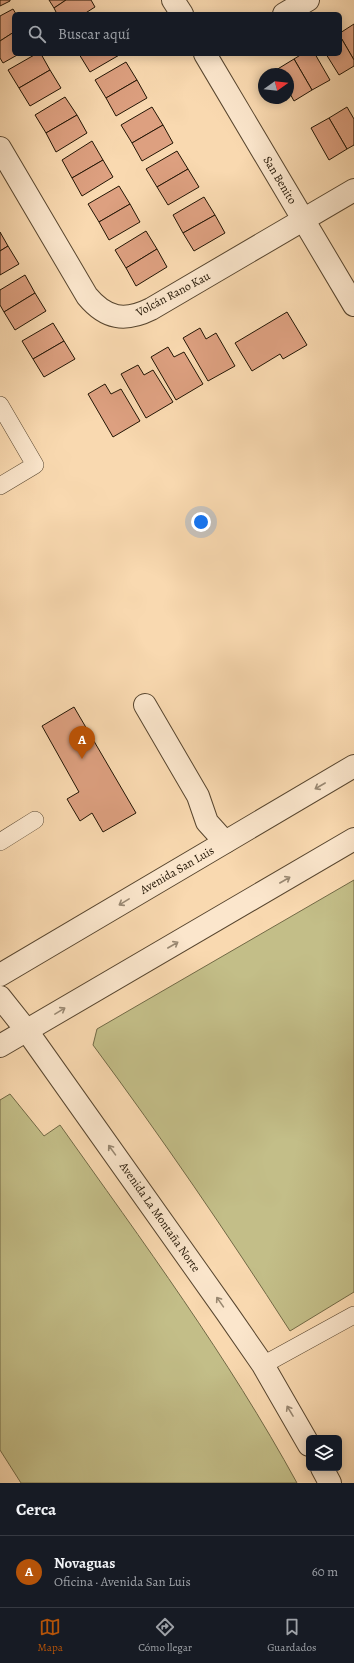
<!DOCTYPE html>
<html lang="es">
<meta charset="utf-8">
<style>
body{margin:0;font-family:Alegreya,serif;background:#20242c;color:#f1f3f6}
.controls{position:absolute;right:12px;bottom:12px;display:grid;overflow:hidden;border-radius:6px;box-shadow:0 2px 10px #0003}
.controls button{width:36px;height:36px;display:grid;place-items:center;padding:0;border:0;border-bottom:1px solid #363941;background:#171b24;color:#f1f3f6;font:20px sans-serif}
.compass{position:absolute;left:258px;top:68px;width:36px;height:36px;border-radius:50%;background:#171b24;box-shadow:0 2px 10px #0003;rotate:75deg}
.you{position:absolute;left:201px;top:522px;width:14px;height:14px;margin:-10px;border:3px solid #fff;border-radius:50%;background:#1a73e8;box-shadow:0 0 0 6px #1a73e833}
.badge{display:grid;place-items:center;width:26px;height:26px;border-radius:50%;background:#b45309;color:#fff;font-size:13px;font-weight:700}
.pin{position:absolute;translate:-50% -33px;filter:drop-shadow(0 1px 2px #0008)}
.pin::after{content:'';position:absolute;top:21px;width:14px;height:12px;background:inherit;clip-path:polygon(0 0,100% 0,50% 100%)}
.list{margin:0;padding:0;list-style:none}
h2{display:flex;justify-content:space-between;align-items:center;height:52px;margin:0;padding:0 16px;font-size:17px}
h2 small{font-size:13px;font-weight:400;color:#9ea1a6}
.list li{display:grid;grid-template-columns:26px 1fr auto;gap:12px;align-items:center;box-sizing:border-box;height:72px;padding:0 16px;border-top:1px solid #363941}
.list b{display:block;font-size:15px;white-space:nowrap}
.list p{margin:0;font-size:13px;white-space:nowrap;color:#9ea1a6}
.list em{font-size:13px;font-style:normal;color:#9ea1a6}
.icon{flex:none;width:22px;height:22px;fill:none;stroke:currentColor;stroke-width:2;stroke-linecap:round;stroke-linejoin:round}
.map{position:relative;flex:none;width:354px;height:1483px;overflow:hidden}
.search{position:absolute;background:#171b24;box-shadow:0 2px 10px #0003;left:12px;right:12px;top:12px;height:44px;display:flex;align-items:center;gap:10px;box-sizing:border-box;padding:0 14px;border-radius:6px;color:#9ea1a6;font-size:15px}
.sheet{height:124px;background:#171b24}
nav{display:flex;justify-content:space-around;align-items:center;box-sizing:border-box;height:56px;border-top:1px solid #363941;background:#171b24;font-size:11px;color:#9ea1a6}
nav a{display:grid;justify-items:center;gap:2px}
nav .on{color:#b45309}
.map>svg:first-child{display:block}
.green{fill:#c3be88;stroke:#726a46}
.building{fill:#dda080;stroke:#221504}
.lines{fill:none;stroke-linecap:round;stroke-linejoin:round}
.service-casing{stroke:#58462f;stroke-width:18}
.minor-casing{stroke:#58462f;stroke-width:24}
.service{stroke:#fbe6cc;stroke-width:17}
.minor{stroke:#fbe6cc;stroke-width:22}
.oneway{stroke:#998872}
.labels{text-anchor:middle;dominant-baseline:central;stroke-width:3.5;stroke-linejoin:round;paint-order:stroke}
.street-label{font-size:12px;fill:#221504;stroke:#fbe6cc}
</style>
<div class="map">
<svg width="354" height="1483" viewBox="0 0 354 1483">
<rect width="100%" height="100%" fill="#f9d9b0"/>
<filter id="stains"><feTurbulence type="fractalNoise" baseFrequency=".005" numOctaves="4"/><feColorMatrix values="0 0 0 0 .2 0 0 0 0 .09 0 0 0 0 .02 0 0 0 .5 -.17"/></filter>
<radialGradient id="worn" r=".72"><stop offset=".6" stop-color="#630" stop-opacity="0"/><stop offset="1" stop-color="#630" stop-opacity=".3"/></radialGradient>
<!-- green -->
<g class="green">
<path d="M354 880V1292L290 1331C227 1233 162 1138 93 1045L97 1029Z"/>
<path d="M10 1094 44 1136 60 1125C143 1242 228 1357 297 1483H21L0 1450V1100Z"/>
</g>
<!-- building -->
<g class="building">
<path d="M0 0H10V1L0 6Z"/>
<path d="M49 0H66L54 8Z"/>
<path d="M66 0H91L95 7 84 14H57L54 8Z"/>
<path d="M13 9 16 14H14V32L0 41V16Z"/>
<path d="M354 24V60L340 36V33Z"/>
<path d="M14 32V54H19L3 63 0 58V41Z"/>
<path d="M340 36 354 60V66L339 75 326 54H340Z"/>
<path d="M36 54H41L50 70 19 88 8 70Z"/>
<path d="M79 54H121L90 72Z"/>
<path d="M302 54H315L330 80 312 90 294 59Z"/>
<path d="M294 59 312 90 294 101 288 90V74H278L276 70Z"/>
<path d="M126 62 137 80 106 98 95 80Z"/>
<path d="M50 70 61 88 30 106 19 88Z"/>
<path d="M137 80 147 98 116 116 106 98Z"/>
<path d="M65 97 77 115 46 133 35 115Z"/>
<path d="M152 107 163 125 132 143 121 125Z"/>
<path d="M347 107 354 119V145L347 149 329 118Z"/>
<path d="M77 115 87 133 56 152 46 133Z"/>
<path d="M329 118 347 149 329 160 311 128Z"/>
<path d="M163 125 173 143 142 161 132 143Z"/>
<path d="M92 141 103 160 72 178 62 160Z"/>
<path d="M177 151 188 169 157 187 146 169Z"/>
<path d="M103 160 113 177 82 196 72 178Z"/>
<path d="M188 169 199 187 168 205 157 187Z"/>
<path d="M119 186 130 204 99 222 88 204Z"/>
<path d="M204 197 215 215 183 233 173 215Z"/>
<path d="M130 204 140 222 109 240 99 222Z"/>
<path d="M215 215 225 233 194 251 183 233Z"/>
<path d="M146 231 157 249 126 268 115 250Z"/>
<path d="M0 232 8 246 0 251Z"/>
<path d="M8 246 19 264 0 275V251Z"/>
<path d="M157 249 167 267 136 286 126 268Z"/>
<path d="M25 275 35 293 4 312 0 305V290Z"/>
<path d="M35 293 46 311 15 330 4 312Z"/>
<path d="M287 312 307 345 283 359 280 354 252 371 235 343Z"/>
<path d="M53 323 64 341 33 359 22 341Z"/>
<path d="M200 328 206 339 216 333 235 366 208 381 183 338Z"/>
<path d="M64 341 75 359 44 377 33 359Z"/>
<path d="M168 347 174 357 184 352 203 384 176 400 151 357Z"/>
<path d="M138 365 144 375 153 370 173 402 146 418 121 374Z"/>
<path d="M105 384 111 394 121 389 140 421 113 437 88 394Z"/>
<path d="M74 707 136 813 103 832 92 813 80 821 67 799 79 792 42 726Z"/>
</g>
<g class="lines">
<!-- service casing -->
<g class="service-casing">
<g id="service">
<path d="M0 405 35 465 0 486"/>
<path d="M0 842 35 820"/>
<path d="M263 1365 354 1315"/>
</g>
</g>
<!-- minor casing -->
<g class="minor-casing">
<g id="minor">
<path d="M173 0 182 14"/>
<path d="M284 14 308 0"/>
<path d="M205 54 354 305"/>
<path d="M0 148 87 296C106 319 125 322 151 309L354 190"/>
<path d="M145 705 198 796 207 822 225 842"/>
<path d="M0 975 354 766"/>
<path d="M0 997 27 1031 227 1313 263 1365 309 1445"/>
<path d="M0 1046 354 839"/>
<path d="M322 1468 330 1483"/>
</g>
</g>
<!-- service -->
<use href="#service" class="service"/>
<!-- minor -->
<use href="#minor" class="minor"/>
</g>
<!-- one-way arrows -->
<defs><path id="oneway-shaft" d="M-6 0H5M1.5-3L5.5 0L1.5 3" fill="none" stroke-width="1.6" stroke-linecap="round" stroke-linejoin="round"/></defs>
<g class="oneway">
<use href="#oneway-shaft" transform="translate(320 786) rotate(150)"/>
<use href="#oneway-shaft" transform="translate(285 880) rotate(-30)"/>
<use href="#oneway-shaft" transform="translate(124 902) rotate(149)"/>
<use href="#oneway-shaft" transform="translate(173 945) rotate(-30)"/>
<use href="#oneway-shaft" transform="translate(60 1011) rotate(-31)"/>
<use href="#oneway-shaft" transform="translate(112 1150) rotate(-126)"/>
<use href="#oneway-shaft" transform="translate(220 1302) rotate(-125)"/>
<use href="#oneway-shaft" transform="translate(290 1411) rotate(-121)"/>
</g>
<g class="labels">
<!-- street labels -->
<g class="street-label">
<text transform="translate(280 180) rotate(59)">San Benito</text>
<text transform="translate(173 294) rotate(-28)">Volcán Rano Kau</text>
<text transform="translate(177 870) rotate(-30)">Avenida San Luis</text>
<text transform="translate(160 1217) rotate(55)">Avenida La Montaña Norte</text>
</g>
</g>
<rect width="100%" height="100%" filter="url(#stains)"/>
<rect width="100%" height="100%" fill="url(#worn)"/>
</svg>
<div class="controls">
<button><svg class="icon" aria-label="layers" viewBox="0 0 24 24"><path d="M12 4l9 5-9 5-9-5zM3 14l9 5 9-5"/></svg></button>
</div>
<svg class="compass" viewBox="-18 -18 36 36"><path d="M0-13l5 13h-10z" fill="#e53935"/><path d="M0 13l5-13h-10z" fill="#9ea1a6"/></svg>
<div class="you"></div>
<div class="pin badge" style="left:82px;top:759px">A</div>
<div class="search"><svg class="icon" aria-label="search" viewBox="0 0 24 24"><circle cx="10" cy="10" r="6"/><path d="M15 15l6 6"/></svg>Buscar aquí</div>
</div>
<section class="sheet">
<h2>Cerca<small></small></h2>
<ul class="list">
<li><span class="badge">A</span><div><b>Novaguas</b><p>Oficina · Avenida San Luis</p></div><em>60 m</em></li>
</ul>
</section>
<nav>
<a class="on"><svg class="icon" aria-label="map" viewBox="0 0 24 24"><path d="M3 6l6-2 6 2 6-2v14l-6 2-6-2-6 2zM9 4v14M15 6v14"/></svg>Mapa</a>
<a><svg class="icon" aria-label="directions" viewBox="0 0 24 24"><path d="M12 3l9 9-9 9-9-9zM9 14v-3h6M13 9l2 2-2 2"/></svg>Cómo llegar</a>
<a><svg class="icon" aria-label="saved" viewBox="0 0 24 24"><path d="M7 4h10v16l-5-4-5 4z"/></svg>Guardados</a>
</nav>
